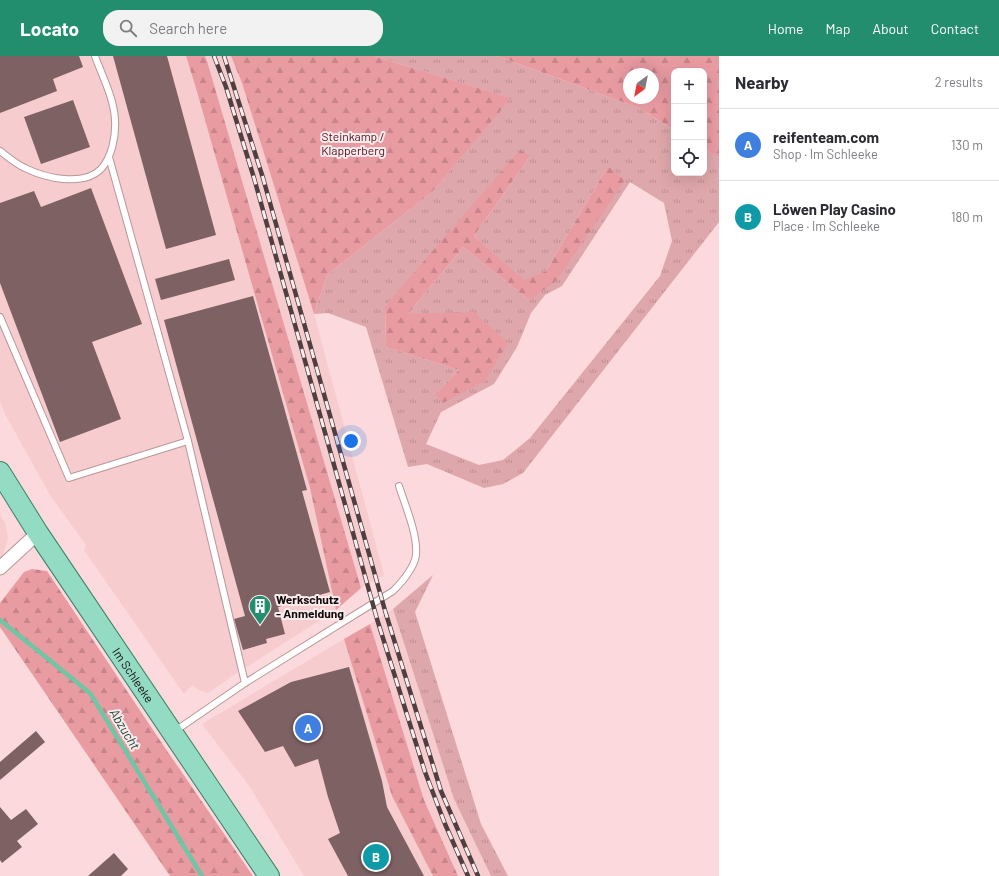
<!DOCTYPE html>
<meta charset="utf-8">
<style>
body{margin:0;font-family:Barlow,sans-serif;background:#f2f2f3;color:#2b2b33}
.controls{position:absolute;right:12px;top:12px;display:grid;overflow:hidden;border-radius:8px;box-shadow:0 4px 16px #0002}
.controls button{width:36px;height:36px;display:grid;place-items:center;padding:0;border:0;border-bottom:1px solid #e1e1e2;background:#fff;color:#2b2b33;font:20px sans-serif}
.compass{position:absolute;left:623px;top:12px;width:36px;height:36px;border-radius:50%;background:#fff;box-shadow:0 4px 16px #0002;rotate:212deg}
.you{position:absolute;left:351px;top:385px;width:14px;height:14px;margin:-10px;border:3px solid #fff;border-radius:50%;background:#1a73e8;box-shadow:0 0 0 6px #1a73e833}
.badge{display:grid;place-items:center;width:26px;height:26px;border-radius:50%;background:#228e6d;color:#fff;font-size:13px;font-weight:700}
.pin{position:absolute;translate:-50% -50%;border:2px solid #fff;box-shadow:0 1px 4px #0006}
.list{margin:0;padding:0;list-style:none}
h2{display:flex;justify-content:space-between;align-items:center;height:52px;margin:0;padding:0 16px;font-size:17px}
h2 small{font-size:13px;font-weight:400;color:#7c7c81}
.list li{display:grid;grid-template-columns:26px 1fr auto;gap:12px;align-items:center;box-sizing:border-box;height:72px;padding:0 16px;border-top:1px solid #e1e1e2}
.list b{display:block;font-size:15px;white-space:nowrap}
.list p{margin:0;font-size:13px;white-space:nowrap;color:#7c7c81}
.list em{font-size:13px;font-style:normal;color:#7c7c81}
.icon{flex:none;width:22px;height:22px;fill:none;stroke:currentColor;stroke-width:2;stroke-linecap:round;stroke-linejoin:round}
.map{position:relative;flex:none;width:719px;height:820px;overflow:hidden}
header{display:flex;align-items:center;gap:24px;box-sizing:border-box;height:56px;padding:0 20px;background:#228e6d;color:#fff}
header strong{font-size:19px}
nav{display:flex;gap:22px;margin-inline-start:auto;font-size:14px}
.search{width:280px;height:36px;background:#f2f2f3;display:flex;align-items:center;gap:10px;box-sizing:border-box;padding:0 14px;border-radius:16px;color:#7c7c81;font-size:15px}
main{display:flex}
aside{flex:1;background:#fff}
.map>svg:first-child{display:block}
.built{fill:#f6cccf}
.grass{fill:url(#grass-tufts);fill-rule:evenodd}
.forest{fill:url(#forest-firs);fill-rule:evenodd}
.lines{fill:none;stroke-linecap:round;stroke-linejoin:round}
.stream{stroke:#71c4a4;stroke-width:4.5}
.building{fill:#7e6163}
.service-casing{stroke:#b79799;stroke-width:8}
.minor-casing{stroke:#b79799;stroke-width:15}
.primary-casing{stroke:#388268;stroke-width:22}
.service{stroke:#fff;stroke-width:6}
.minor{stroke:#fff;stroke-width:13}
.primary{stroke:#94dbc3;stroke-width:20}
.rail-casing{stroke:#4f3f41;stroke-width:4.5}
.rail{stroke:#faeced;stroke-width:3;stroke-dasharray:9;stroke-linecap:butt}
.labels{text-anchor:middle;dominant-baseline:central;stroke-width:4;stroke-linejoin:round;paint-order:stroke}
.park-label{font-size:12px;fill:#510d1c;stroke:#faeced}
.poi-label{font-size:12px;font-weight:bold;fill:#13090a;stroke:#faeced;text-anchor:start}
.street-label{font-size:12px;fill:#13090a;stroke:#faeced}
.water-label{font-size:13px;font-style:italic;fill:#1e4335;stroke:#faeced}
</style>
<header>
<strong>Locato</strong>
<div class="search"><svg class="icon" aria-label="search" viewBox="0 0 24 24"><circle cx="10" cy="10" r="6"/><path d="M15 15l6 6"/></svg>Search here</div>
<nav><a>Home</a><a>Map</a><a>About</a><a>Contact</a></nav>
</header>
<main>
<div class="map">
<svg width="719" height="820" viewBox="0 0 719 820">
<defs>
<pattern id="grass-tufts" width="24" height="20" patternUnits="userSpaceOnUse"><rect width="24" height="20" fill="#dea7ab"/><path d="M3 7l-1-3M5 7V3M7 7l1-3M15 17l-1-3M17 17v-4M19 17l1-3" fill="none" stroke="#be8e92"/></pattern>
<pattern id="forest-firs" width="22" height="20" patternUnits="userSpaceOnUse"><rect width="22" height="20" fill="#e99ba2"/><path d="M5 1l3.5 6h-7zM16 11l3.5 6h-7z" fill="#c7848a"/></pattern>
</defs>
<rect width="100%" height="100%" fill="#fbd9dc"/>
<!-- built -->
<g class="built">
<path d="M0 0H186L195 29 310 432 336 554 231 621 208 637 199 634 192 629 184 638 84 494 86 489 50 439 6 360 0 346Z"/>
<path d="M205 0H231L242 27 314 258 384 519 361 532Z"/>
<path d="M0 459 5 467 8 482 3 499 0 503Z"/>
<path d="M393 553 454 743 491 820H458L424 744 370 568Z"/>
<path d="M344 583 392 740 433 820H304L250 731 202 668Z"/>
</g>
<!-- grass -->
<g class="grass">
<path d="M374 0H497L639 52 674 74V117H704V93L719 102V166L523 417 503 428 484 432 427 408 408 411 366 271 328 257 314 258 327 219 432 136 510 42ZM530 100 474 180 524 225 546 215 608 110 624 124 529 244 463 191 408 258 485 325 435 338 459 314 386 291 385 250ZM630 126 664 147 672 185 660 220 530 382 503 404 479 409 426 388 441 356 494 328 517 291 531 257 545 239 562 230Z"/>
<path d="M433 519 415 556 481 768 508 820H491L454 743 393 553Z"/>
</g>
<!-- forest -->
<g class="forest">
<path d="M186 0H205L207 5 361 532 336 554 310 432 195 29Z"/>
<path d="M231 0H374L511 42 432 136 327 219 314 258 242 27Z"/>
<path d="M497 0H719V102L704 93V15H674V74L639 52ZM629 18H653V42H629Z"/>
<path d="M520 94 530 100 474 180 524 224 546 215 608 110 625 124 556 225 529 244 463 191 408 258 474 256 508 287 485 325 443 347 435 338 459 314 386 291 385 250Z"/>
<path d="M32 513 47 515 161 686 253 820H170L0 571V547L24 516Z"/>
<path d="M370 568 424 744 458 820H433L392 740 344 583Z"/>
</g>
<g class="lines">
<!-- stream -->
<path class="stream" d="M0 564 90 637 202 820"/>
</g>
<!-- building -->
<g class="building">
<path d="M0 0H79L83 11 53 23 57 35 0 57Z"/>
<path d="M113 0H167L216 179 166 193Z"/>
<path d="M73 44 90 91 41 108 24 61Z"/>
<path d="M91 132 142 268 92 286 121 363 60 386 0 227V147L34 135 41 151Z"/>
<path d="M229 203 235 224 161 244 155 223Z"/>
<path d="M253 240 307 434 302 435 330 536 278 551 285 578 266 583 267 587 243 594 234 563 245 560 164 264Z"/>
<path d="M349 611 382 725 387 751 424 820H348L328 783 340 777 328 741 318 703 295 711 283 690 265 696 238 655 291 626Z"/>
<path d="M36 675 45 686 0 724V706Z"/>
<path d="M0 751 11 764 26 753 38 768 17 785 22 791 2 807 0 804Z"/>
<path d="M114 797 128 813 121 820H88Z"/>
</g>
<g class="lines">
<!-- service casing -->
<g class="service-casing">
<g id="service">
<path d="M0 95C8 101 16 108 25 112 45 122 83 131 101 113 112 101 116 80 115 64 114 42 102 20 95 0"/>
<path d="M109 101 188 385 245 627"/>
<path d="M0 261 69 422 188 385"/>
<path d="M175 675 245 627 393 535C402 526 414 513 416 499 418 479 405 449 399 430"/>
</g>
</g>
<!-- minor casing -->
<g class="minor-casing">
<path id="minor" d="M0 512 38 477"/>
</g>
<!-- primary casing -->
<g class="primary-casing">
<g id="primary">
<path id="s1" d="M0 416 38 477 269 820"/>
</g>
</g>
<!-- service -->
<use href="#service" class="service"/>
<!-- minor -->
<use href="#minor" class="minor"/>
<!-- primary -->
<use href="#primary" class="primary"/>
<!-- rail casing -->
<g class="rail-casing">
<g id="rail">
<path d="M214 0 226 31 254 122 377 563 425 716 445 768 468 820"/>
<path d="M224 0 263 122 386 558 441 735 478 820"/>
</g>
</g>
<!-- rail -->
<use href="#rail" class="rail"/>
</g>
<!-- icons -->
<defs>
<g id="building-pin" transform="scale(1.15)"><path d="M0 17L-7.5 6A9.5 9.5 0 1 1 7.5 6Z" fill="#228e6d" stroke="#faeced"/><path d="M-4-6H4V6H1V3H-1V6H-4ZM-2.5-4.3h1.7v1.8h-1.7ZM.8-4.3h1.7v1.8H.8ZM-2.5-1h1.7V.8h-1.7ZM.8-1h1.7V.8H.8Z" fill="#fff"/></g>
</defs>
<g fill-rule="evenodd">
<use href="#building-pin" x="260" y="550"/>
</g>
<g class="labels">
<!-- park labels -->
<g class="park-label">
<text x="353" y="80">Steinkamp /<tspan x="353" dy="14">Klapperberg</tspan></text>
</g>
<!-- poi labels -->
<g class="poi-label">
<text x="276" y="543">Werkschutz<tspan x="276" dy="14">- Anmeldung</tspan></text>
</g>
<!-- street labels -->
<g class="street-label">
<text stroke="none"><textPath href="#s1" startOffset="243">Im Schleeke</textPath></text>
</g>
<!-- water labels -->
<g class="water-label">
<text transform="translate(125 673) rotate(59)">Abzucht</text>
</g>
</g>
</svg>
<div class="controls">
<button>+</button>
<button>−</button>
<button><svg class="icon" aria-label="locate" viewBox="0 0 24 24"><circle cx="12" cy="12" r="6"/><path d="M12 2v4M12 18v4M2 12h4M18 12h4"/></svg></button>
</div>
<svg class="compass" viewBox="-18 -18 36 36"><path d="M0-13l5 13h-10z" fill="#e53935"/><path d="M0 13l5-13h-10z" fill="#7c7c81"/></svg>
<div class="you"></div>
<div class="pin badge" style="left:308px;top:672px;background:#3f7fe0">A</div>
<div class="pin badge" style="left:376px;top:801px;background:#0f9aa8">B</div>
</div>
<aside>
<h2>Nearby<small>2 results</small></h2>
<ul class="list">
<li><span class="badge" style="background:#3f7fe0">A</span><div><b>reifenteam.com</b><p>Shop · Im Schleeke</p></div><em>130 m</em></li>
<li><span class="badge" style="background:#0f9aa8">B</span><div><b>Löwen Play Casino</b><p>Place · Im Schleeke</p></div><em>180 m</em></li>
</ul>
</aside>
</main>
